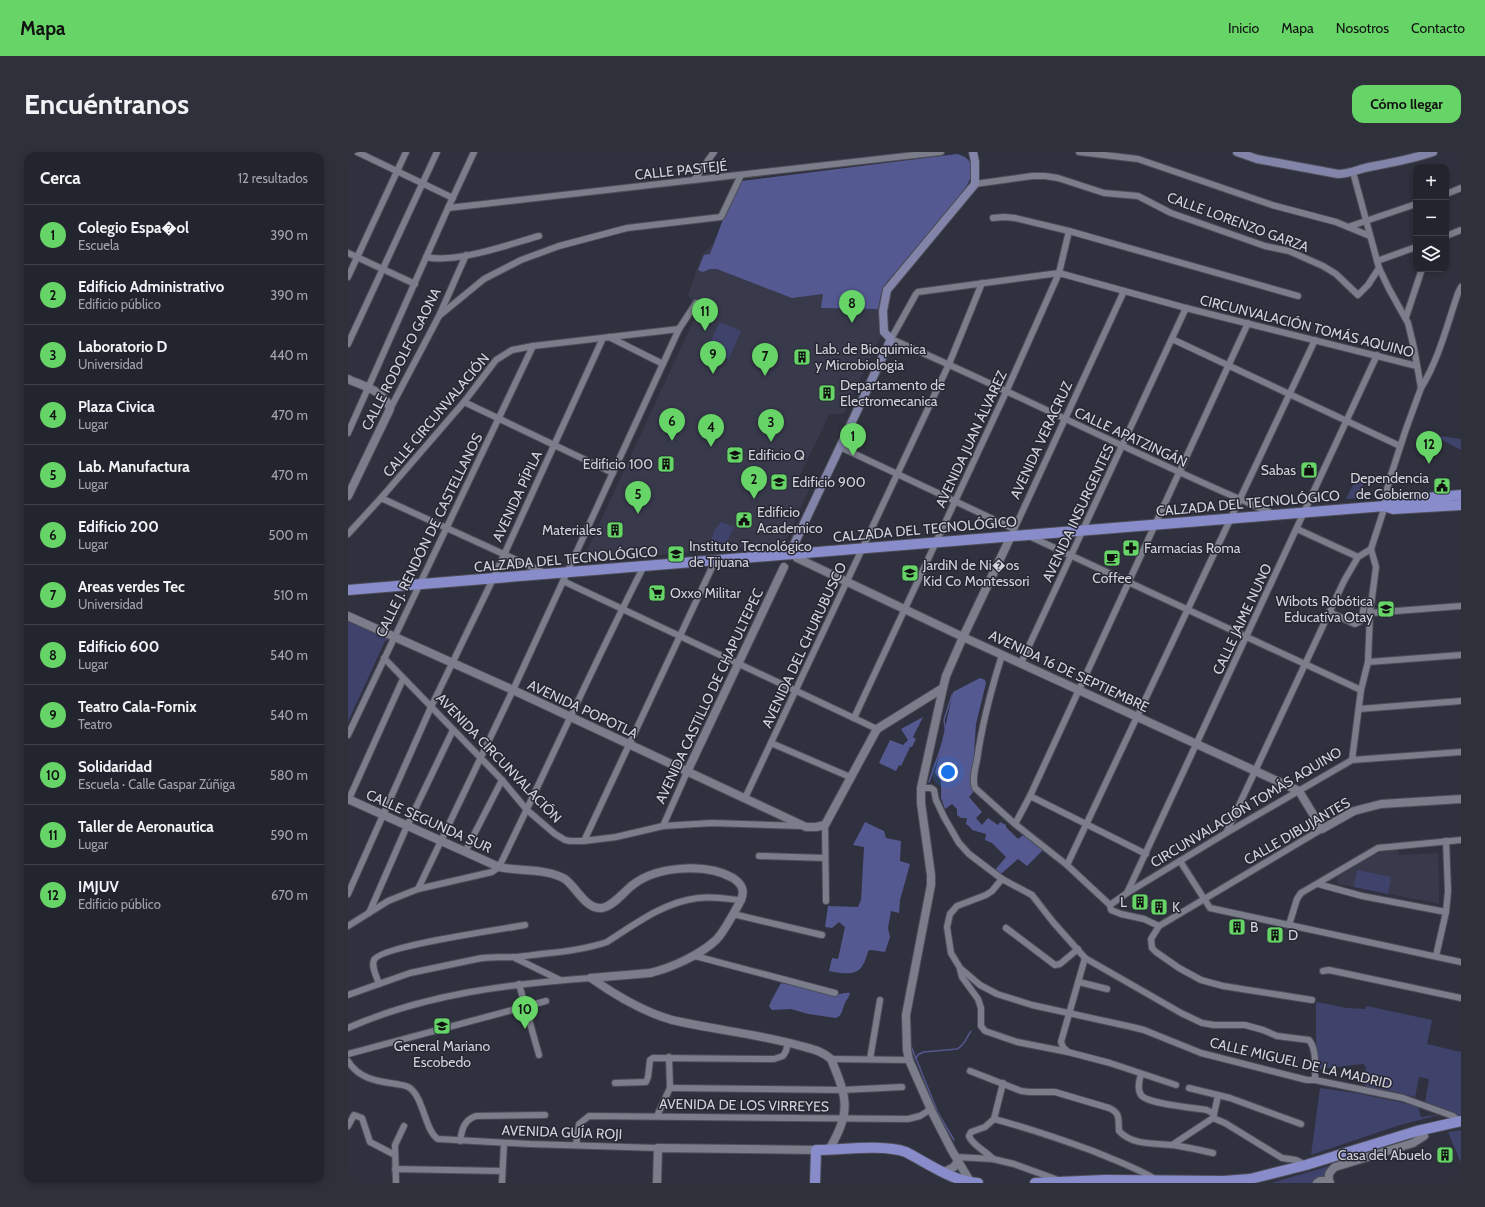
<!DOCTYPE html>
<html lang="es">
<meta charset="utf-8">
<style>
body{margin:0;font-family:Cabin,sans-serif;background:#2f313a;color:#f1f3f6}
.controls{position:absolute;right:12px;top:12px;display:grid;overflow:hidden;border-radius:8px;box-shadow:0 2px 6px #0003}
.controls button{width:36px;height:36px;display:grid;place-items:center;padding:0;border:0;border-bottom:1px solid #40424a;background:#23252e;color:#f1f3f6;font:20px sans-serif}
.you{position:absolute;left:600px;top:620px;width:14px;height:14px;margin:-10px;border:3px solid #fff;border-radius:50%;background:#1a73e8;box-shadow:0 0 0 6px #1a73e833}
.badge{display:grid;place-items:center;width:26px;height:26px;border-radius:50%;background:#66d466;color:#111;font-size:13px;font-weight:700}
.pin{position:absolute;translate:-50% -33px;filter:drop-shadow(0 1px 2px #0008)}
.pin::after{content:'';position:absolute;top:21px;width:14px;height:12px;background:inherit;clip-path:polygon(0 0,100% 0,50% 100%)}
.list{margin:0;padding:0;list-style:none}
h2{display:flex;justify-content:space-between;align-items:center;height:52px;margin:0;padding:0 16px;font-size:17px}
h2 small{font-size:13px;font-weight:400;color:#a3a5aa}
.list li{display:grid;grid-template-columns:26px 1fr auto;gap:12px;align-items:center;box-sizing:border-box;height:60px;padding:0 16px;border-top:1px solid #40424a}
.list b{display:block;font-size:15px;white-space:nowrap}
.list p{margin:0;font-size:13px;white-space:nowrap;color:#a3a5aa}
.list em{font-size:13px;font-style:normal;color:#a3a5aa}
.icon{flex:none;width:22px;height:22px;fill:none;stroke:currentColor;stroke-width:2;stroke-linecap:round;stroke-linejoin:round}
.map{position:relative;flex:none;width:1113px;height:1031px;overflow:hidden;border-radius:12px}
header{display:flex;align-items:center;gap:24px;box-sizing:border-box;height:56px;padding:0 20px;background:#66d466;color:#111}
header strong{font-size:19px}
nav{display:flex;gap:22px;margin-inline-start:auto;font-size:14px}
.intro{display:flex;align-items:center;justify-content:space-between;box-sizing:border-box;height:96px;padding:0 24px}
h1{margin:0;font-size:28px}
.button{padding:10px 18px;border-radius:12px;background:#66d466;color:#111;font-size:14px;font-weight:700}
main{display:flex;gap:24px;padding:0 24px}
aside{flex:1;background:#23252e;border-radius:12px;box-shadow:0 2px 6px #0003}
.map>svg:first-child{display:block}
.built{fill:#383a4c}
.green{fill:#3f426b}
.forest{fill:#555991}
.lines{fill:none;stroke-linecap:round;stroke-linejoin:round}
.stream{stroke:#54578f;stroke-width:1.5}
.minor-casing{stroke:#4c4d57;stroke-width:8}
.tertiary-casing{stroke:#4c4d57;stroke-width:10}
.secondary-casing{stroke:#4c4d57;stroke-width:10}
.primary-casing{stroke:#4c4d57;stroke-width:12}
.minor{stroke:#7b7d8b;stroke-width:6}
.tertiary{stroke:#7b7d8b;stroke-width:8}
.secondary{stroke:#8284aa;stroke-width:8}
.primary{stroke:#888cca;stroke-width:10}
.labels{text-anchor:middle;dominant-baseline:central;stroke-width:3;stroke-linejoin:round;paint-order:stroke}
.street-label{font-size:14px;fill:#d0d1d9;stroke:#262733}
.poi-label{font-size:14px;fill:#d0d1d9;stroke:#262733;text-anchor:start}
</style>
<header>
<strong>Mapa</strong>
<nav><a>Inicio</a><a>Mapa</a><a>Nosotros</a><a>Contacto</a></nav>
</header>
<div class="intro"><h1>Encuéntranos</h1><a class="button">Cómo llegar</a></div>
<main>
<aside>
<h2>Cerca<small>12 resultados</small></h2>
<ul class="list">
<li><span class="badge">1</span><div><b>Colegio Espa�ol</b><p>Escuela</p></div><em>390 m</em></li>
<li><span class="badge">2</span><div><b>Edificio Administrativo</b><p>Edificio público</p></div><em>390 m</em></li>
<li><span class="badge">3</span><div><b>Laboratorio D</b><p>Universidad</p></div><em>440 m</em></li>
<li><span class="badge">4</span><div><b>Plaza Civica</b><p>Lugar</p></div><em>470 m</em></li>
<li><span class="badge">5</span><div><b>Lab. Manufactura</b><p>Lugar</p></div><em>470 m</em></li>
<li><span class="badge">6</span><div><b>Edificio 200</b><p>Lugar</p></div><em>500 m</em></li>
<li><span class="badge">7</span><div><b>Areas verdes Tec</b><p>Universidad</p></div><em>510 m</em></li>
<li><span class="badge">8</span><div><b>Edificio 600</b><p>Lugar</p></div><em>540 m</em></li>
<li><span class="badge">9</span><div><b>Teatro Cala-Fornix</b><p>Teatro</p></div><em>540 m</em></li>
<li><span class="badge">10</span><div><b>Solidaridad</b><p>Escuela · Calle Gaspar Zúñiga</p></div><em>580 m</em></li>
<li><span class="badge">11</span><div><b>Taller de Aeronautica</b><p>Lugar</p></div><em>590 m</em></li>
<li><span class="badge">12</span><div><b>IMJUV</b><p>Edificio público</p></div><em>670 m</em></li>
</ul>
</aside>
<div class="map">
<svg width="1113" height="1031" viewBox="0 0 1113 1031">
<rect width="100%" height="100%" fill="#2f313e"/>
<!-- built -->
<g class="built">
<path d="M609 2 616 4 621 8 624 20 621 31 533 142 530 171 532 186 496 261 481 263 452 323 455 330 459 325 464 331 436 393 234 409 350 159 340 143 354 103 365 92 394 29Z"/>
<path d="M1050 697 1051 703 1090 701 1091 736V752L991 732 989 731 990 725 1023 704 1041 698Z"/>
</g>
<!-- green -->
<g class="green">
<path d="M372 170 393 179 381 207 359 197Z"/>
<path d="M1085 283 1113 287V302V298Z"/>
<path d="M1010 323 1017 326 1014 337H1015L1014 346 998 347Z"/>
<path d="M373 370 386 375 375 398 362 392 367 377Z"/>
<path d="M0 467 41 487 37 489 0 570Z"/>
<path d="M1009 718 1043 725 1040 742 1006 735Z"/>
<path d="M969 850 999 856 1017 857 1019 854 1084 868 1079 892 1113 900V963L1111 964 1105 960 1077 950 1081 927 1071 925 1067 945 1043 939 1017 936 1018 915 1015 912 972 917 968 888V851Z"/>
<path d="M972 936 1008 941 1070 954 1073 965 1095 962 1052 973 963 1003Z"/>
<path d="M1113 978V1011L1100 980Z"/>
<path d="M985 1013 977 1020 976 1026 966 1031H923Z"/>
</g>
<!-- forest -->
<g class="forest">
<path d="M609 2C634 9 622 29 613 43L538 131 533 142 530 157 473 156 475 142 444 146 369 117H362L355 120 350 118 356 103 362 102 374 70 394 29Z"/>
<path d="M632 526 637 528 638 531 628 572 626 601 628 637 621 645 634 660 628 666 634 673 640 666 650 673 652 670 658 673V675L670 687 677 682 695 698 679 714 670 707 654 721H650L647 718 658 705 644 691 637 688 638 682 624 678 622 675 618 672 619 666H613L609 663V657L604 652 597 657 593 646V629L587 621 605 540Z"/>
<path d="M575 565 565 585 568 587 564 595H562L553 614 551 613 548 619 531 611 542 588 555 593 560 588 553 577Z"/>
<path d="M517 670 536 679 538 686 553 689 552 709 562 712 552 748 551 761 543 759 540 776 542 785 537 800 523 798 520 799C514 825 503 823 481 819L484 806 490 807 497 775 491 770 484 776 477 775 480 754 510 755 513 748 516 695 505 693Z"/>
<path d="M433 831C452 834 469 839 487 842 492 843 497 840 502 841 501 845 499 847 497 851 494 857 495 863 488 866L460 862 443 857 424 858 421 854C424 846 429 839 433 831Z"/>
</g>
<g class="lines">
<!-- stream -->
<g class="stream">
<path d="M581 630 598 581 596 568 604 543"/>
<path d="M562 876V860"/>
<path d="M563 894 590 961 606 988"/>
<path d="M567 907 571 902 576 900 609 897C617 893 618 886 623 879"/>
</g>
<!-- minor casing -->
<g class="minor-casing">
<g id="minor">
<path d="M9 0 105 46"/>
<path d="M731 0 790 7 924 53 988 70 1022 84"/>
<path d="M346 28 366 0"/>
<path d="M627 32 684 24H697L710 26 756 41 790 44 823 61 917 94 941 99 975 114 988 122 1010 143 1020 133 1031 116"/>
<path d="M1098 42 1113 36"/>
<path d="M100 56 593 0"/>
<path d="M645 66 656 65 667 66 721 79 950 144"/>
<path d="M1000 75 1068 52"/>
<path d="M1098 84 1113 78"/>
<path d="M0 101 67 132"/>
<path d="M78 105C107 112 162 92 191 84"/>
<path d="M1029 109 1068 95"/>
<path d="M0 125 58 0"/>
<path d="M91 164 136 127 173 108 211 94 279 76 373 65 393 23"/>
<path d="M1058 165 1074 117"/>
<path d="M261 185 315 212"/>
<path d="M824 187 1052 294"/>
<path d="M0 192 89 0"/>
<path d="M1073 236C1091 207 1099 173 1110 141L1113 135"/>
<path d="M116 250 265 321"/>
<path d="M42 257 91 164 118 103"/>
<path d="M0 281 100 56 126 0"/>
<path d="M492 295 666 377"/>
<path d="M33 346 197 421"/>
<path d="M924 361C795 307 671 242 543 187L568 142 570 140 711 121 838 156 1069 214"/>
<path d="M949 377 1010 405 1023 397"/>
<path d="M0 382 33 346 116 250 148 208 164 198 185 194 331 177"/>
<path d="M663 384 776 139"/>
<path d="M681 384 1013 538"/>
<path d="M215 429 529 577"/>
<path d="M981 460 1007 472 1013 469 1017 449"/>
<path d="M1022 461 1113 454"/>
<path d="M654 503C643 538 634 572 629 608 627 617 624 628 627 636L667 672 719 713 762 753 763 758 773 762 796 767 811 774"/>
<path d="M36 506 154 628 179 658 207 682 217 688 222 689H236L268 685 315 674 364 671 454 674"/>
<path d="M1020 510 1113 503"/>
<path d="M673 511 838 156"/>
<path d="M1011 557 1113 549"/>
<path d="M506 566 658 240 711 121 721 79"/>
<path d="M0 583 185 194"/>
<path d="M423 591 502 625"/>
<path d="M1004 608 1013 538 1020 510 1022 461 1028 415 1023 397 1037 354V345L1042 326 1058 277 1073 236 1066 196 1060 171 1041 137 1031 116 1005 20"/>
<path d="M573 636H583L586 638 588 648 596 665 611 691 621 702 654 727 684 743 705 770 737 806 833 861 854 871 866 873H897L915 878 929 884 961 888C969 897 967 917 967 928"/>
<path d="M682 644 798 702"/>
<path d="M397 646 601 212 634 131"/>
<path d="M0 649 55 527"/>
<path d="M667 672 682 644 900 171"/>
<path d="M477 673 478 749"/>
<path d="M315 674 339 620"/>
<path d="M878 681 996 429 1010 405"/>
<path d="M236 689 367 409"/>
<path d="M117 700 154 628"/>
<path d="M411 704 477 706"/>
<path d="M832 709 862 756 1113 810"/>
<path d="M719 713 967 188"/>
<path d="M654 727 644 739 638 743 609 754 602 762 599 775 603 801 612 816 632 833 649 842 684 853 784 875 796 878 853 901 959 928H967L1055 946 1105 964 1111 969"/>
<path d="M970 732 1014 744 1098 760"/>
<path d="M70 737 165 538 331 177 348 151"/>
<path d="M779 741 1029 203"/>
<path d="M0 742 83 555 145 427 255 186"/>
<path d="M762 753 779 741 878 681 1004 608 1113 600"/>
<path d="M21 761 59 674 105 578"/>
<path d="M385 762 474 783"/>
<path d="M941 773 949 747 953 741 1030 696 1113 688"/>
<path d="M0 774 40 749 70 737 144 720 151 715C200 615 245 513 296 414"/>
<path d="M658 776 707 813 712 812 730 797"/>
<path d="M347 804 487 841"/>
<path d="M1088 804 1098 760 1100 739 1098 689"/>
<path d="M167 806 212 828"/>
<path d="M612 817 614 825 630 847 633 856V874L637 879 669 890 720 900 762 911 828 933"/>
<path d="M975 819 981 818 1113 846"/>
<path d="M731 830 759 837"/>
<path d="M31 832C29 825 23 815 26 808 32 794 156 777 177 773"/>
<path d="M171 832 191 903"/>
<path d="M0 843 62 821 129 807C141 804 152 806 165 805 174 805 184 803 193 802 215 800 238 797 259 790 287 772 316 750 350 746 363 744 379 747 393 748"/>
<path d="M964 848 875 834 853 828 831 816 808 800 804 796 803 787 811 774 974 677"/>
<path d="M0 876C76 842 161 832 243 826"/>
<path d="M720 900 715 895 713 890 737 806"/>
<path d="M0 902 198 849"/>
<path d="M483 907 561 908"/>
<path d="M522 907 532 848"/>
<path d="M0 909C11 927 29 929 48 932 53 933 58 933 62 936 76 947 77 979 90 987L182 992 310 996"/>
<path d="M622 919 673 939 682 940H707L761 956C773 961 770 968 771 979 785 994 807 991 825 993 838 995 852 998 865 1001"/>
<path d="M793 922C791 929 789 937 793 943 799 952 847 956 859 958L866 962"/>
<path d="M267 931 298 930 300 925 302 908 305 906 426 907 435 904 438 899 440 890"/>
<path d="M322 936 494 938 554 935"/>
<path d="M841 936 882 946 953 972"/>
<path d="M309 964 322 936 321 905"/>
<path d="M865 966 877 971 934 1006 948 1008 958 1013"/>
<path d="M646 967C680 976 712 987 745 999 766 1008 787 1015 807 1027"/>
<path d="M0 974 6 963 14 966 22 990 47 1003"/>
<path d="M112 989C114 977 116 968 128 964L197 963"/>
<path d="M228 993 231 972 241 964 560 967 572 964 583 957"/>
<path d="M824 993 865 966 870 944"/>
<path d="M608 1005 645 1007 666 1012 710 1028"/>
<path d="M645 1007C638 999 624 993 621 984L623 980 637 975 646 967 655 931"/>
<path d="M47 1017 154 1019"/>
<path d="M48 1031 47 993 56 974"/>
<path d="M154 1031 156 991"/>
</g>
</g>
<!-- tertiary casing -->
<g class="tertiary-casing">
<g id="tertiary">
<path d="M0 227C15 234 37 239 42 257L0 344"/>
<path d="M449 406 615 485 951 639 974 677 1006 659 1033 652 1113 647"/>
<path d="M0 464 165 538 458 675H468L477 673 529 577 595 536"/>
<path d="M339 620 436 415"/>
<path d="M0 647 151 715C172 720 198 716 217 727 228 735 238 758 254 756 266 754 276 739 286 732 310 714 358 711 385 726 394 732 397 738 393 748 387 759 376 780 368 788 352 803 323 816 302 821L243 826"/>
<path d="M243 826C267 843 296 860 324 868 367 878 411 882 453 894 464 897 474 899 483 907 500 948 503 959 481 998"/>
<path d="M596 1020 606 1015 610 1009"/>
<path d="M309 1031 310 996 468 998"/>
<path d="M623 1031 603 997 584 960 561 908 559 898 558 863 583 733V723L573 651V636L595 536 598 524 615 485 663 384"/>
<path d="M969 1031 972 1029H981"/>
<path d="M982 1031C979 1024 981 1020 987 1015L1065 991 1076 984"/>
</g>
</g>
<!-- secondary casing -->
<g class="secondary-casing">
<g id="secondary">
<path d="M889 0 909 7 990 22C1001 22 1011 17 1021 15 1043 11 1064 7 1085 0"/>
<path d="M441 403 543 187 536 180 535 159 539 138 627 32V10L625 0"/>
</g>
</g>
<!-- primary casing -->
<g class="primary-casing">
<g id="primary">
<path d="M1037 354 1045 357 1113 353"/>
<path d="M0 438 1037 354 1044 349 1113 343"/>
<path d="M467 1031 468 998C494 998 533 992 558 1000 579 1011 606 1030 630 1031"/>
<path d="M687 1031 757 1028 876 1029 902 1027 958 1013 1069 979 1113 969"/>
</g>
</g>
<!-- minor -->
<use href="#minor" class="minor"/>
<!-- tertiary -->
<use href="#tertiary" class="tertiary"/>
<!-- secondary -->
<use href="#secondary" class="secondary"/>
<!-- primary -->
<use href="#primary" class="primary"/>
</g>
<!-- icons -->
<defs>
<g id="building-square" transform="scale(0.9)"><rect x="-9" y="-9" width="18" height="18" rx="4" fill="#66d466" stroke="#262733"/><path d="M-4-6H4V6H1V3H-1V6H-4ZM-2.5-4.3h1.7v1.8h-1.7ZM.8-4.3h1.7v1.8H.8ZM-2.5-1h1.7V.8h-1.7ZM.8-1h1.7V.8H.8Z" fill="#111"/></g>
<g id="university-square" transform="scale(0.9)"><rect x="-9" y="-9" width="18" height="18" rx="4" fill="#66d466" stroke="#262733"/><path d="M0-5L7-2L0 1L-7-2ZM-4 1L0 2.5L4 1V4Q0 6-4 4Z" fill="#111"/></g>
<g id="shop-square" transform="scale(0.9)"><rect x="-9" y="-9" width="18" height="18" rx="4" fill="#66d466" stroke="#262733"/><path d="M-5-2.5h2.3a2.7 3.5 0 0 1 5.4 0H5L5.5 6h-11ZM-1.5-2.5h3a1.5 2.3 0 0 0-3 0Z" fill="#111"/></g>
<g id="civic-square" transform="scale(0.9)"><rect x="-9" y="-9" width="18" height="18" rx="4" fill="#66d466" stroke="#262733"/><path d="M-.6-6.5H3V-4.5H.6V-3L4-1V1h2V6H-6V1h2V-1L-.6-3ZM-1.2 2.5V6h2.4V2.5Z" fill="#111"/></g>
<g id="pharmacy-square" transform="scale(0.9)"><rect x="-9" y="-9" width="18" height="18" rx="4" fill="#66d466" stroke="#262733"/><path d="M-2-6h4v4h4v4h-4v4h-4v-4h-4v-4h4Z" fill="#111"/></g>
<g id="cafe-square" transform="scale(0.9)"><rect x="-9" y="-9" width="18" height="18" rx="4" fill="#66d466" stroke="#262733"/><path d="M-5.5-4.5H6V0H3Q3 3.5 0 3.5H-2.5Q-5.5 3.5-5.5 0ZM3-3.2v2h1.7v-2ZM-6 4.5H4V6H-6Z" fill="#111"/></g>
<g id="school-square" transform="scale(0.9)"><rect x="-9" y="-9" width="18" height="18" rx="4" fill="#66d466" stroke="#262733"/><path d="M0-5L7-2L0 1L-7-2ZM-4 1L0 2.5L4 1V4Q0 6-4 4Z" fill="#111"/></g>
<g id="supermarket-square" transform="scale(0.9)"><rect x="-9" y="-9" width="18" height="18" rx="4" fill="#66d466" stroke="#262733"/><path d="M-6-5.5h2.5l.6 2H6L4.5 2H-2.5L-4.4-4H-6ZM-1.5 3.2a1.3 1.3 0 1 0 .1 0ZM3 3.2a1.3 1.3 0 1 0 .1 0Z" fill="#111"/></g>
</defs>
<g fill-rule="evenodd">
<use href="#building-square" x="454" y="205"/>
<use href="#building-square" x="479" y="241"/>
<use href="#university-square" x="387" y="303"/>
<use href="#building-square" x="318" y="312"/>
<use href="#shop-square" x="961" y="318"/>
<use href="#university-square" x="431" y="330"/>
<use href="#civic-square" x="1094" y="334"/>
<use href="#civic-square" x="396" y="368"/>
<use href="#building-square" x="267" y="378"/>
<use href="#pharmacy-square" x="783" y="396"/>
<use href="#university-square" x="328" y="402"/>
<use href="#cafe-square" x="764" y="406"/>
<use href="#school-square" x="562" y="421"/>
<use href="#supermarket-square" x="309" y="441"/>
<use href="#school-square" x="1038" y="457"/>
<use href="#building-square" x="792" y="750"/>
<use href="#building-square" x="811" y="755"/>
<use href="#building-square" x="889" y="775"/>
<use href="#building-square" x="927" y="783"/>
<use href="#school-square" x="94" y="874"/>
<use href="#building-square" x="1097" y="1003"/>
</g>
<g class="labels">
<!-- street labels -->
<g class="street-label">
<text transform="translate(333 18) rotate(-6)">CALLE PASTEJÉ</text>
<text transform="translate(890 70) rotate(20)">CALLE LORENZO GARZA</text>
<text transform="translate(959 174) rotate(14)">CIRCUNVALACIÓN TOMÁS AQUINO</text>
<text transform="translate(53 207) rotate(-63)">CALLE RODOLFO GAONA</text>
<text transform="translate(88 263) rotate(-50)">CALLE CIRCUNVALACIÓN</text>
<text transform="translate(783 285) rotate(25)">CALLE APATZINGÁN</text>
<text transform="translate(623 287) rotate(-65)">AVENIDA JUAN ÁLVAREZ</text>
<text transform="translate(693 288) rotate(-65)">AVENIDA VERACRUZ</text>
<text transform="translate(169 344) rotate(-65)">AVENIDA PÍPILA</text>
<text transform="translate(900 351) rotate(-5)">CALZADA DEL TECNOLÓGICO</text>
<text transform="translate(730 361) rotate(-65)">AVENIDA INSURGENTES</text>
<text transform="translate(577 377) rotate(-5)">CALZADA DEL TECNOLÓGICO</text>
<text transform="translate(81 383) rotate(-64)">CALLE J. RENDÓN DE CASTELLANOS</text>
<text transform="translate(218 407) rotate(-5)">CALZADA DEL TECNOLÓGICO</text>
<text transform="translate(894 467) rotate(-65)">CALLE JAIME NUNO</text>
<text transform="translate(456 493) rotate(-65)">AVENIDA DEL CHURUBUSCO</text>
<text transform="translate(721 519) rotate(25)">AVENIDA 16 DE SEPTIEMBRE</text>
<text transform="translate(361 544) rotate(-65)">AVENIDA CASTILLO DE CHAPULTEPEC</text>
<text transform="translate(235 557) rotate(25)">AVENIDA POPOTLA</text>
<text transform="translate(151 606) rotate(46)">AVENIDA CIRCUNVALACIÓN</text>
<text transform="translate(898 655) rotate(-31)">CIRCUNVALACIÓN TOMÁS AQUINO</text>
<text transform="translate(81 669) rotate(24)">CALLE SEGUNDA SUR</text>
<text transform="translate(949 679) rotate(-30)">CALLE DIBUJANTES</text>
<text transform="translate(953 911) rotate(13)">CALLE MIGUEL DE LA MADRID</text>
<text transform="translate(396 953) rotate(1)">AVENIDA DE LOS VIRREYES</text>
<text transform="translate(214 980) rotate(2)">AVENIDA GUÍA ROJI</text>
</g>
<!-- poi labels -->
<g class="poi-label">
<text x="467" y="197">Lab. de Bioquimica<tspan x="467" dy="16">y Microbiologia</tspan></text>
<text x="492" y="233">Departamento de<tspan x="492" dy="16">Electromecanica</tspan></text>
<text x="400" y="303">Edificio Q</text>
<text x="305" y="312" text-anchor="end">Edificio 100</text>
<text x="948" y="318" text-anchor="end">Sabas</text>
<text x="1081" y="326" text-anchor="end">Dependencia<tspan x="1081" dy="16">de Gobierno</tspan></text>
<text x="444" y="330">Edificio 900</text>
<text x="409" y="360">Edificio<tspan x="409" dy="16">Academico</tspan></text>
<text x="254" y="378" text-anchor="end">Materiales</text>
<text x="341" y="394">Instituto Tecnológico<tspan x="341" dy="16">de Tijuana</tspan></text>
<text x="796" y="396">Farmacias Roma</text>
<text x="575" y="413">JardiN de Ni�os<tspan x="575" dy="16">Kid Co Montessori</tspan></text>
<text x="764" y="426" text-anchor="middle">Coffee</text>
<text x="322" y="441">Oxxo Militar</text>
<text x="1025" y="449" text-anchor="end">Wibots Robótica<tspan x="1025" dy="16">Educatíva Otay</tspan></text>
<text x="779" y="750" text-anchor="end">L</text>
<text x="824" y="755">K</text>
<text x="902" y="775">B</text>
<text x="940" y="783">D</text>
<text x="94" y="894" text-anchor="middle">General Mariano<tspan x="94" dy="16">Escobedo</tspan></text>
<text x="1084" y="1003" text-anchor="end">Casa del Abuelo</text>
</g>
</g>
</svg>
<div class="controls">
<button>+</button>
<button>−</button>
<button><svg class="icon" aria-label="layers" viewBox="0 0 24 24"><path d="M12 4l9 5-9 5-9-5zM3 14l9 5 9-5"/></svg></button>
</div>
<div class="you"></div>
<div class="pin badge" style="left:505px;top:304px">1</div>
<div class="pin badge" style="left:406px;top:347px">2</div>
<div class="pin badge" style="left:423px;top:290px">3</div>
<div class="pin badge" style="left:363px;top:295px">4</div>
<div class="pin badge" style="left:290px;top:362px">5</div>
<div class="pin badge" style="left:324px;top:289px">6</div>
<div class="pin badge" style="left:417px;top:224px">7</div>
<div class="pin badge" style="left:504px;top:171px">8</div>
<div class="pin badge" style="left:365px;top:222px">9</div>
<div class="pin badge" style="left:177px;top:877px">10</div>
<div class="pin badge" style="left:357px;top:179px">11</div>
<div class="pin badge" style="left:1081px;top:312px">12</div>
</div>
</main>
